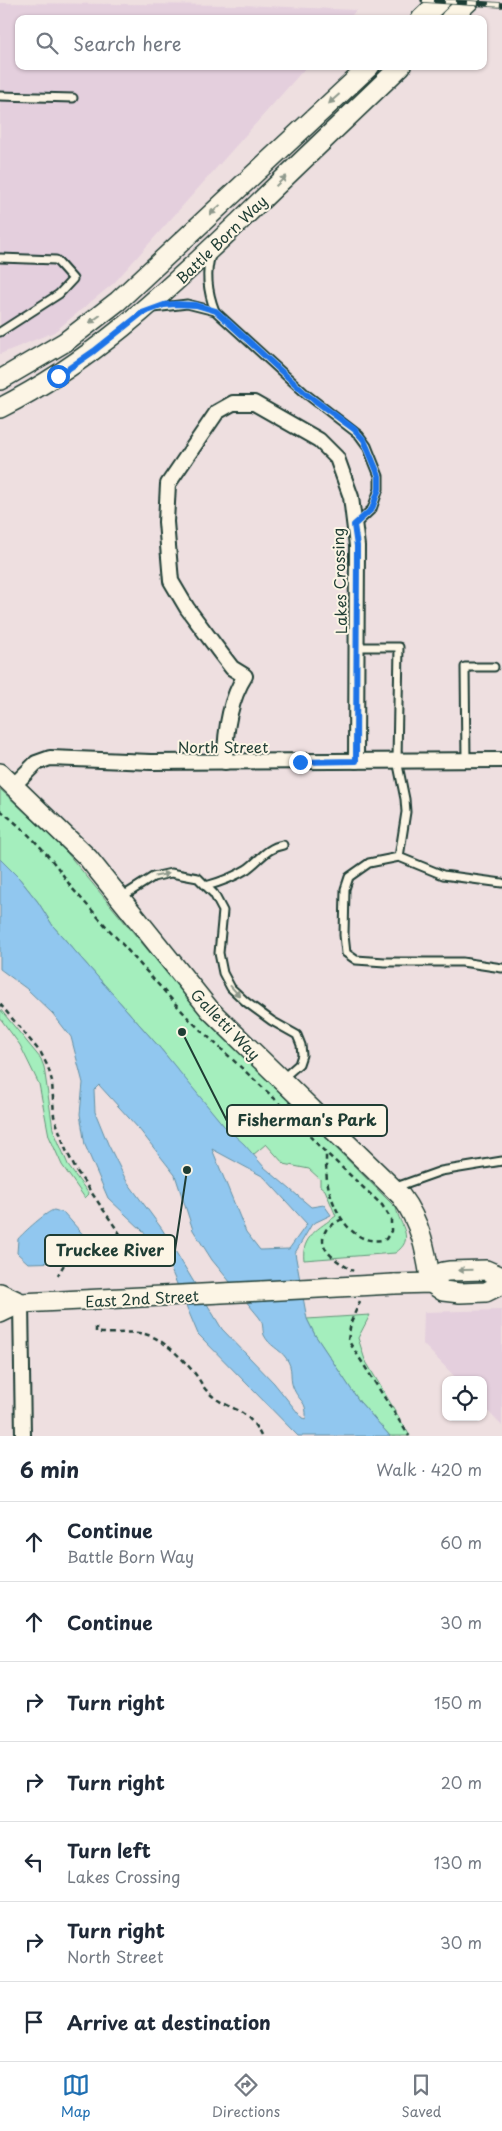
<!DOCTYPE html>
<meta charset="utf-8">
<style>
body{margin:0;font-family:"Playpen Sans",sans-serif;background:#f2f2f3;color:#1f2937}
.controls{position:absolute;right:15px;bottom:15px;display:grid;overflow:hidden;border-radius:10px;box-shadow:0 1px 4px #0004}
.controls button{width:45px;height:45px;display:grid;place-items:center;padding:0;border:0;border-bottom:1px solid #e0e1e3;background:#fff;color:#1f2937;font:25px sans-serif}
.stop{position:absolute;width:15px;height:15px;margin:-11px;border:4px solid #1a73e8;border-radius:50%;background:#fff}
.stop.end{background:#1a73e8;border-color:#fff;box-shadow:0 1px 5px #0008}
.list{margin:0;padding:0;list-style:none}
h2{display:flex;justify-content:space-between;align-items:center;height:65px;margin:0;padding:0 20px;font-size:21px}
h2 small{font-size:16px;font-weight:400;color:#747a83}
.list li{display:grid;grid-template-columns:32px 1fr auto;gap:15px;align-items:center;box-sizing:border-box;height:80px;padding:0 20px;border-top:1px solid #e0e1e3}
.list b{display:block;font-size:19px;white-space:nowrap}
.list p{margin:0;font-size:16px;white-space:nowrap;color:#747a83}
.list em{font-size:16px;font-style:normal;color:#747a83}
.icon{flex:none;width:28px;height:28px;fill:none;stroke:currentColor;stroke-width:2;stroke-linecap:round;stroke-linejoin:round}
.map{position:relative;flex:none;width:502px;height:1436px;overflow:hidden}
.search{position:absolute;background:#fff;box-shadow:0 1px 4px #0004;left:15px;right:15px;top:15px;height:55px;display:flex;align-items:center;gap:12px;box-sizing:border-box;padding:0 18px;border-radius:10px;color:#747a83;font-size:19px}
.sheet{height:625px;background:#fff}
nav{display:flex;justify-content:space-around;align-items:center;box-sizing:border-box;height:70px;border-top:1px solid #e0e1e3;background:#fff;font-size:14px;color:#747a83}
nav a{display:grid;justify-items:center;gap:2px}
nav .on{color:#1f6fb2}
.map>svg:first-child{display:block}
.built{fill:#e4cfdd}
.green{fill:#a4eebd;stroke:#629678}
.water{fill:#91c7ef;stroke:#6390a4;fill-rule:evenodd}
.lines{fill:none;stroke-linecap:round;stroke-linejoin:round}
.lane-casing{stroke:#1f3d34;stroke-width:11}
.street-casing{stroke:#1f3d34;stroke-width:18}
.secondary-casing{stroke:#1f3d34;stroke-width:22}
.path{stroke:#1f3d34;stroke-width:2.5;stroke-dasharray:5 4;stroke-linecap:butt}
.lane{stroke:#fcf5e5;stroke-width:7}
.street{stroke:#fcf5e5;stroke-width:14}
.secondary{stroke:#fcf5e5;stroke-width:19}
.rail-casing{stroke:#1f3d34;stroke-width:5.5}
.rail{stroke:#fcf5e5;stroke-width:4;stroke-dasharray:11;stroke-linecap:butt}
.secondary-bridge-casing{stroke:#1f3d34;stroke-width:22;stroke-linecap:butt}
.secondary-bridge{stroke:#fcf5e5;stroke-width:19}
.oneway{fill:#8e998c}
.route{stroke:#1a73e8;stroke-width:6}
.labels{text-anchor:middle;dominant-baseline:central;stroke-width:4;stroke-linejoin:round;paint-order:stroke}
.street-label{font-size:15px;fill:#1f3d34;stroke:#fcf5e5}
.leader{fill:none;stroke:#1f3d34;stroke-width:2}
.callout-dot{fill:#1f3d34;stroke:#fcf5e5;stroke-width:2}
.callout{fill:#fcf5e5;stroke:#1f3d34;stroke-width:2}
.callout-label{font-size:16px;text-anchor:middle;font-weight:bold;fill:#1f3d34}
</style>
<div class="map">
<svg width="502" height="1436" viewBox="0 0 502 1436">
<rect width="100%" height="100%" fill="#eedfe0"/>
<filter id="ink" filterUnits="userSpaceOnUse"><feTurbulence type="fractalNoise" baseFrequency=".02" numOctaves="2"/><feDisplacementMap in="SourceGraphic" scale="10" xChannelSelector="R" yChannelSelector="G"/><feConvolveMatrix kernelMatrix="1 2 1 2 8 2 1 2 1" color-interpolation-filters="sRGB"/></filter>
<g filter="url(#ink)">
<!-- built -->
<g class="built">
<path d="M0 3 242 5 356 10 349 19H19V66H307L114 283 54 332 0 354Z"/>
<path d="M502 1310V1426L483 1406V1380H458L423 1344 424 1312Z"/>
</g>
<!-- green -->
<g class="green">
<path d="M0 789 63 848 200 1013 396 1208C400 1226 416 1239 395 1253L304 1260C301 1237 319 1228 336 1216L325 1190 320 1186V1179L309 1169 284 1164 266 1144 253 1155 224 1126 203 1102 160 1048 53 926 38 902 19 878 0 859Z"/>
<path d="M0 1009 41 1059 44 1067 53 1129 69 1167 89 1194 85 1198 62 1165 49 1136 39 1084 20 1045 0 1018Z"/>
<path d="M370 1315 358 1338 365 1360 410 1436H390L359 1401 315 1335 307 1319Z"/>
</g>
<!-- water -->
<g class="water">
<path d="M0 859 19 878 38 902 53 926 160 1048 224 1126 244 1144 264 1167 311 1207 324 1205 331 1215 312 1224 295 1253 307 1319 315 1335 359 1401 390 1436H298L198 1334 169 1265 142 1230 108 1198 85 1145 80 1114 83 1083 71 1037 53 1014 27 989 0 969ZM99 1085 139 1129 175 1175 193 1230 212 1260 259 1317C264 1323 262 1329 264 1335 269 1346 280 1349 286 1358 294 1369 289 1377 293 1387 299 1403 307 1399 306 1419L302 1418 274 1383 222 1329 162 1229 126 1180 108 1144 95 1112 94 1090ZM212 1149 264 1177 307 1224 289 1249 260 1250 246 1232Z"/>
<path d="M54 1210 64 1213 87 1239 82 1258 68 1262 28 1263 17 1253 18 1239C23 1233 47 1211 54 1210Z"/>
</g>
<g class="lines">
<!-- lane casing -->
<g class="lane-casing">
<g id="lane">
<path d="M0 96 73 98"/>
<path d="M211 255C205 274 208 293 215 311"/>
<path d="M0 258 56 260 73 279 59 294 0 332"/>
<path d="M154 308 187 304 215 311 306 394 359 435 367 446 379 476V489L372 509 355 525"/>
<path d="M357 647H399L397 760 405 799 406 812 399 857 369 863 349 877 345 889 344 935 346 953 356 960 385 962H462L502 968"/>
<path d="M466 760 465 667H494"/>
<path d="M399 857 443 875 502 883"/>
<path d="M206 886C221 882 234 877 247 869 260 860 266 848 283 845"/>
<path d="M120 898 153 877 171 873 198 878 214 894 223 911 219 953 223 973 231 988 246 1002 272 1021 297 1035 301 1045 302 1055 299 1064 282 1079"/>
<path d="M396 1187 441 1171 502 1161"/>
</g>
</g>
<!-- street casing -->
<g class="street-casing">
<g id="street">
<path d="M225 762C225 732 229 701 245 676L232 668 219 651 187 608 171 581 166 522 168 484 217 412 233 403H254L319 440 337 458 351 497 357 546 356 761"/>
<path d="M13 786 36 763 50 758 151 762 502 760"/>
<path d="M21 1303 23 1436"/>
</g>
</g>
<!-- secondary casing -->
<g class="secondary-casing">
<g id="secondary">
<path d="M421 19 441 0"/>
<path d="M450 19 470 0"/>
<path d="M0 380 65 342 118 301 370 66"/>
<path d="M0 408C95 360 163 294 240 221 293 169 347 118 401 66"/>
<path d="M0 773 88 858 210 1010 401 1196C421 1223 426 1251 431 1283"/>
<path d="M431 1283 443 1272 449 1271 486 1270 502 1277"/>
<path d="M394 1284 431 1283 443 1291 460 1293 486 1292 502 1284"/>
<path d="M0 1293 21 1303"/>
<path d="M0 1313 21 1303 262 1291"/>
</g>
</g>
<!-- path -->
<g class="path">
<path d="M0 810C28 832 52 857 71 887L190 1020 274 1098 319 1146 382 1205 391 1219V1231L386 1239C352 1249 332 1209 327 1180 326 1171 326 1162 326 1153"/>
<path d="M0 1004 41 1053 48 1067 52 1081 54 1116 66 1150 76 1170 120 1234 107 1248 87 1262 65 1263 58 1275"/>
<path d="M342 1219C337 1222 329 1226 326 1230 314 1250 341 1263 353 1271"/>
<path d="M360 1301 351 1322 348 1340 409 1436"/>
<path d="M96 1327V1332C116 1336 134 1328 153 1337 168 1344 185 1361 196 1375 200 1380 202 1386 207 1391 227 1412 245 1403 261 1436"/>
</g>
<!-- lane -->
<use href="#lane" class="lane"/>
<!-- street -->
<use href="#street" class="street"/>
<!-- secondary -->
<use href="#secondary" class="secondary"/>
<!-- rail casing -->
<g class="rail-casing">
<path id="rail" d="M423 0 502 5"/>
</g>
<!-- rail -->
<use href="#rail" class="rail"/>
<!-- secondary-bridge casing -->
<g class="secondary-bridge-casing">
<path id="secondary-bridge" d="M262 1291 394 1284"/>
</g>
<!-- secondary-bridge -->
<use href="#secondary-bridge" class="secondary-bridge"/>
</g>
<!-- one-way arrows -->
<defs><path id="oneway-solid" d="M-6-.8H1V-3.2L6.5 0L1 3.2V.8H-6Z" transform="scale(1.25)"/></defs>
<g class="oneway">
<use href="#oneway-solid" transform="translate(334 99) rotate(138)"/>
<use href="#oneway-solid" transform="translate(281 181) rotate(-44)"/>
<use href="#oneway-solid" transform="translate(215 210) rotate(137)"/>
<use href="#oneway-solid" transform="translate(95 319) rotate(144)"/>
<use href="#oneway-solid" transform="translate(162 875) rotate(-11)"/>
<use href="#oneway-solid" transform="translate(235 991) rotate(48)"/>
<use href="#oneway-solid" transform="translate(465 1270) rotate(179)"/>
</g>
</g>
<g class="lines" filter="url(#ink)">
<!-- route -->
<path class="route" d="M58 376 94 351 142 313 164 305 175 304 196 305 216 311 306 394 354 429 364 440 379 476V489L372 509 354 525 357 546 356 761 300 762"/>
</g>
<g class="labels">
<!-- street labels -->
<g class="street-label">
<text transform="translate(221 239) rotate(-44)">Battle Born Way</text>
<text transform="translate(339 581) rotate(-92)">Lakes Crossing</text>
<text x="223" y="746">North Street</text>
<text transform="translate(226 1024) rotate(46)">Galletti Way</text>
<text transform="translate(142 1298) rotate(-3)">East 2nd Street</text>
</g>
</g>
<!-- callouts -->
<path class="leader" d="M182 1032L227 1121M187 1170L175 1250"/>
<g class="callout-dot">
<circle cx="182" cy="1032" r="5"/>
<circle cx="187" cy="1170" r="5"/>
</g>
<g class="callout">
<rect x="227" y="1105" width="160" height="31" rx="5"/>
<rect x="45" y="1235" width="130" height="31" rx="5"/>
</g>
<g class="callout-label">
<text x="307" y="1126">Fisherman's Park</text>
<text x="110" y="1256">Truckee River</text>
</g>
</svg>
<div class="controls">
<button><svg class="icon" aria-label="locate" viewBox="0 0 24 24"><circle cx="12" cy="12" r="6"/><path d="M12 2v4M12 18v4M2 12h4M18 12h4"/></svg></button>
</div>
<div class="stop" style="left:58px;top:376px"></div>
<div class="stop end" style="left:300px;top:762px"></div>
<div class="search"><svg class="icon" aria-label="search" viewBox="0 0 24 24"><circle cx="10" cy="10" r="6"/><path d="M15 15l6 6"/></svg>Search here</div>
</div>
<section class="sheet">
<h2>6 min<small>Walk · 420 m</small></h2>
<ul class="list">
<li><svg class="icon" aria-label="ahead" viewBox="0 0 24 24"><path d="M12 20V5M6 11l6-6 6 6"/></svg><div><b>Continue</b><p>Battle Born Way</p></div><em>60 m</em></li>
<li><svg class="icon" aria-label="ahead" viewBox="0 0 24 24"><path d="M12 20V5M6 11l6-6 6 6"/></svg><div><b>Continue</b></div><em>30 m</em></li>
<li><svg class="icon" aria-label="right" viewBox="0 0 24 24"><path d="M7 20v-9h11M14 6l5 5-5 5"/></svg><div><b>Turn right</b></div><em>150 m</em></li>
<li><svg class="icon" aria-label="right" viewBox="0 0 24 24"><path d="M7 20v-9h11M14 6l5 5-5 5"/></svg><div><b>Turn right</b></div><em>20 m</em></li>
<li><svg class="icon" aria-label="left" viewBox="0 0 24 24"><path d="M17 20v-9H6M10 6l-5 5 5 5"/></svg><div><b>Turn left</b><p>Lakes Crossing</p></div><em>130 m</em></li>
<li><svg class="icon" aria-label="right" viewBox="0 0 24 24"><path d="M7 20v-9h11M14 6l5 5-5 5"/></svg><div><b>Turn right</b><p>North Street</p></div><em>30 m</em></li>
<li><svg class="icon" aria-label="arrive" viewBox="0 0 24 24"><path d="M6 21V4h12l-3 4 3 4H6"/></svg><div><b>Arrive at destination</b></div></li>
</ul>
</section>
<nav>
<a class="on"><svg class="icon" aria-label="map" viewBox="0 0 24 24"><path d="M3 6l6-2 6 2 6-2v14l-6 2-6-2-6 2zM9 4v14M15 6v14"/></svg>Map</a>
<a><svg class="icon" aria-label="directions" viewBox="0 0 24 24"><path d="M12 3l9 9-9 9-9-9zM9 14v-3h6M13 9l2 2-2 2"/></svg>Directions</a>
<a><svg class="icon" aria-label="saved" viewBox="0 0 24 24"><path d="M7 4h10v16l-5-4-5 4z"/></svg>Saved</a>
</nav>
